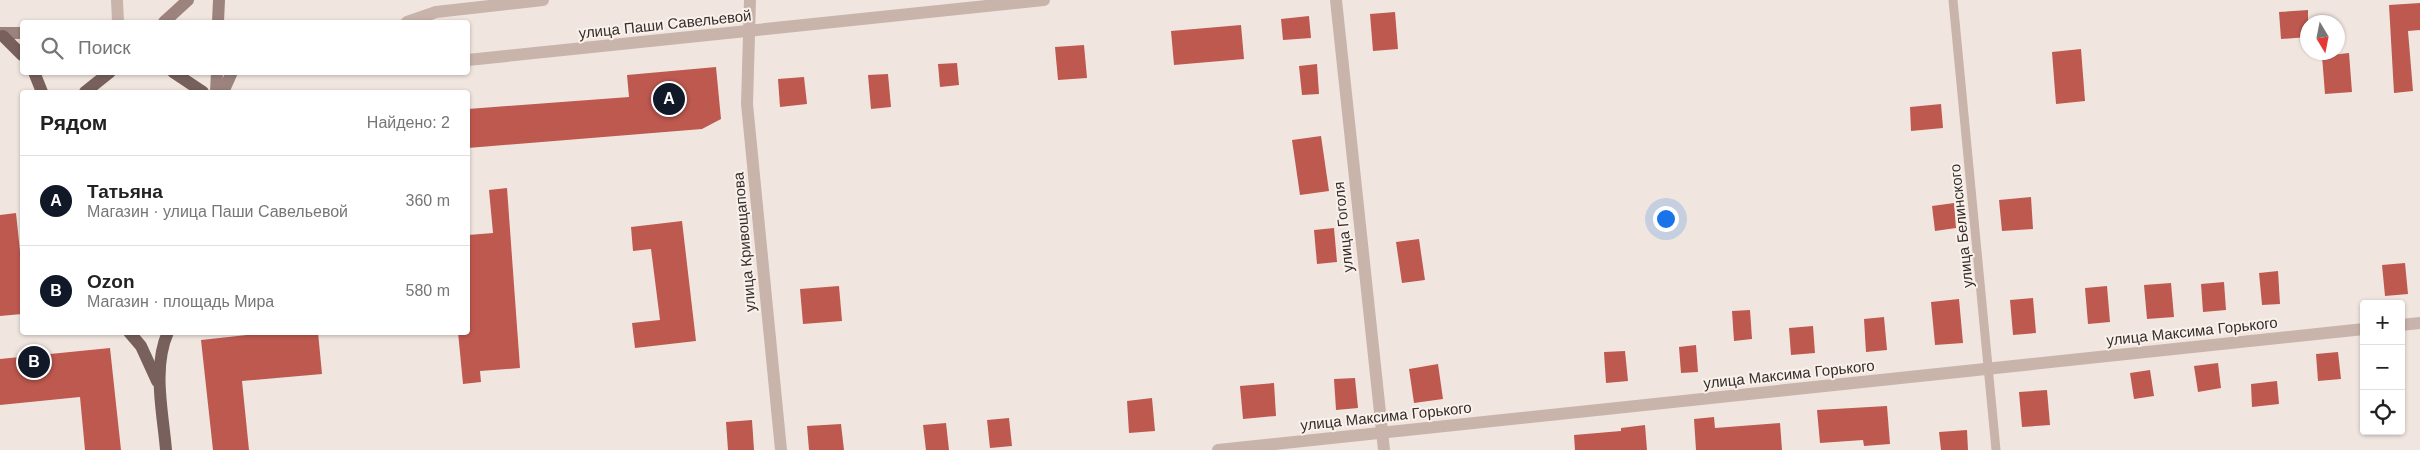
<!DOCTYPE html>
<html lang="ru">
<meta charset="utf-8">
<style>
body{margin:0;font-family:Helvetica,sans-serif;background:#f2f2f2;color:#222}
.controls{position:absolute;right:15px;bottom:15px;display:grid;overflow:hidden;border-radius:5px;box-shadow:0 1px 4px #0004}
.controls button{width:45px;height:45px;display:grid;place-items:center;padding:0;border:0;border-bottom:1px solid #e0e0e0;background:#fff;color:#222;font:25px sans-serif}
.compass{position:absolute;left:2300px;top:15px;width:45px;height:45px;border-radius:50%;background:#fff;box-shadow:0 1px 4px #0004;rotate:170deg}
.you{position:absolute;left:1665px;top:218px;width:18px;height:18px;margin:-12px;border:4px solid #fff;border-radius:50%;background:#1a73e8;box-shadow:0 0 0 8px #1a73e833}
.badge{display:grid;place-items:center;width:32px;height:32px;border-radius:50%;background:#111827;color:#fff;font-size:16px;font-weight:700}
.pin{position:absolute;translate:-50% -50%;border:2px solid #fff;box-shadow:0 1px 5px #0006}
.list{margin:0;padding:0;list-style:none}
h2{display:flex;justify-content:space-between;align-items:center;height:65px;margin:0;padding:0 20px;font-size:21px}
h2 small{font-size:16px;font-weight:400;color:#767676}
.list li{display:grid;grid-template-columns:32px 1fr auto;gap:15px;align-items:center;box-sizing:border-box;height:90px;padding:0 20px;border-top:1px solid #e0e0e0}
.list b{display:block;font-size:19px;white-space:nowrap}
.list p{margin:0;font-size:16px;white-space:nowrap;color:#767676}
.list em{font-size:16px;font-style:normal;color:#767676}
.icon{flex:none;width:28px;height:28px;fill:none;stroke:currentColor;stroke-width:2;stroke-linecap:round;stroke-linejoin:round}
.map{position:relative;flex:none;width:2420px;height:450px;overflow:hidden}
.search{position:absolute;background:#fff;box-shadow:0 1px 4px #0004;left:20px;top:20px;width:450px;height:55px;display:flex;align-items:center;gap:12px;box-sizing:border-box;padding:0 18px;border-radius:5px;color:#767676;font-size:19px}
.panel{position:absolute;background:#fff;box-shadow:0 1px 4px #0004;left:20px;top:90px;width:450px;height:245px;border-radius:5px}
.map>svg:first-child{display:block}
.building{fill:#be5950}
.lines{fill:none;stroke-linecap:round;stroke-linejoin:round}
.lane{stroke:#c9b4ab;stroke-width:9}
.street{stroke:#c9b4ab;stroke-width:12}
.secondary{stroke:#9d837d;stroke-width:12}
.primary{stroke:#78615c;stroke-width:12}
.labels{text-anchor:middle;dominant-baseline:central;stroke-width:4;stroke-linejoin:round;paint-order:stroke}
.street-label{font-size:15px;fill:#372c2a;stroke:#f9f1eb}
</style>
<div class="map">
<svg width="2420" height="450" viewBox="0 0 2420 450">
<rect width="100%" height="100%" fill="#f1e6df"/>
<!-- building -->
<g class="building">
<path d="M2420 3V30L2408 31 2413 91 2394 93 2389 5Z"/>
<path d="M2308 10V37L2281 39 2279 12Z"/>
<path d="M1395 12 1398 49 1373 51 1370 14Z"/>
<path d="M1309 16 1311 38 1283 40 1281 19Z"/>
<path d="M1241 25 1244 59 1174 65 1171 31Z"/>
<path d="M1084 45 1087 78 1058 80 1055 47Z"/>
<path d="M2081 49 2085 101 2056 104 2052 52Z"/>
<path d="M2349 53 2352 92 2325 94 2322 56Z"/>
<path d="M957 63 959 85 940 87 938 64Z"/>
<path d="M1317 64 1319 94 1302 95 1299 66Z"/>
<path d="M716 67 721 119 702 129 468 148V109L629 97 627 75Z"/>
<path d="M888 74 891 107 871 109 868 75Z"/>
<path d="M804 77 807 104 780 107 778 79Z"/>
<path d="M1941 104 1943 128 1911 131 1910 107Z"/>
<path d="M1321 136 1329 191 1300 195 1292 140Z"/>
<path d="M507 188 520 368 480 371 481 382 463 384 458 332H468V235L493 233 489 190Z"/>
<path d="M2031 197 2033 229 2002 231 1999 200Z"/>
<path d="M1954 203 1956 228 1935 231 1932 206Z"/>
<path d="M16 213 22 270V314L0 316V215Z"/>
<path d="M682 221 696 341 635 348 632 323 660 320 651 249 633 251 631 227Z"/>
<path d="M1334 228 1337 262 1317 264 1314 230Z"/>
<path d="M1419 239 1425 280 1402 283 1396 242Z"/>
<path d="M2405 263 2408 294 2385 296 2382 265Z"/>
<path d="M2278 271 2280 304 2262 305 2259 273Z"/>
<path d="M2224 282 2226 310 2203 312 2201 284Z"/>
<path d="M2171 283 2174 317 2147 319 2144 285Z"/>
<path d="M839 286 842 321 803 324 800 289Z"/>
<path d="M2107 286 2110 322 2088 324 2085 288Z"/>
<path d="M2033 298 2036 333 2013 335 2010 300Z"/>
<path d="M1959 299 1963 343 1935 345 1931 302Z"/>
<path d="M1750 310 1752 339 1734 341 1732 311Z"/>
<path d="M1884 317 1887 350 1866 352 1864 319Z"/>
<path d="M1813 326 1815 353 1791 355 1789 328Z"/>
<path d="M274 332H318L322 374 242 381 249 450H213L201 340Z"/>
<path d="M1696 345 1698 372 1681 373 1679 347Z"/>
<path d="M110 348 121 450H85L80 397 0 405V359Z"/>
<path d="M1625 351 1628 381 1606 383 1604 352Z"/>
<path d="M2338 352 2341 379 2318 381 2316 354Z"/>
<path d="M2218 363 2221 388 2198 392 2194 366Z"/>
<path d="M1438 364 1443 399 1414 403 1409 369Z"/>
<path d="M2150 370 2154 396 2134 399 2130 373Z"/>
<path d="M1355 378 1358 408 1336 410 1334 379Z"/>
<path d="M2277 381 2279 404 2252 407 2251 384Z"/>
<path d="M1274 383 1276 416 1243 419 1240 386Z"/>
<path d="M2047 390 2050 425 2022 427 2019 392Z"/>
<path d="M1152 398 1155 431 1129 433 1127 401Z"/>
<path d="M1887 406 1890 444 1864 446 1863 440 1820 443 1817 410Z"/>
<path d="M1714 417 1715 428 1780 423 1782 450H1696L1694 419Z"/>
<path d="M1009 418 1012 446 990 448 987 420Z"/>
<path d="M752 420 754 450H728L726 422Z"/>
<path d="M946 423 949 450H926L923 425Z"/>
<path d="M841 424 844 450H809L807 426Z"/>
<path d="M1645 425 1647 450H1575L1574 435 1621 431V428Z"/>
<path d="M1967 430 1968 450H1941L1939 432Z"/>
</g>
<g class="lines">
<!-- lane -->
<path class="lane" d="M1953 0 1996 450"/>
<!-- street -->
<g class="street">
<path d="M117 0 118 22"/>
<path d="M750 0 747 104 781 450"/>
<path d="M1336 0 1384 450"/>
<path d="M407 22 436 12 543 0"/>
<path d="M468 60 1044 0"/>
<path d="M2401 325 2420 323"/>
<path d="M1218 450 2364 329"/>
</g>
<!-- secondary -->
<g class="secondary">
<path d="M164 22 188 0"/>
<path d="M218 22 219 0"/>
<path d="M0 33H22"/>
<path d="M216 92 217 72"/>
<path d="M223 92 232 72"/>
</g>
<!-- primary -->
<g class="primary">
<path d="M3 36 22 55"/>
<path d="M34 72 42 92"/>
<path d="M173 72 203 92"/>
<path d="M85 92 110 72"/>
<path d="M129 332 141 346 157 381"/>
<path d="M166 450C163 413 152 368 168 332"/>
</g>
</g>
<g class="labels">
<!-- street labels -->
<g class="street-label">
<text transform="translate(665 24) rotate(-6)">улица Паши Савельевой</text>
<text transform="translate(1961 226) rotate(-96)">улица Белинского</text>
<text transform="translate(1343 227) rotate(-96)">улица Гоголя</text>
<text transform="translate(744 242) rotate(-95)">улица Кривощапова</text>
<text transform="translate(2192 331) rotate(-6)">улица Максима Горького</text>
<text transform="translate(1789 374) rotate(-6)">улица Максима Горького</text>
<text transform="translate(1386 416) rotate(-6)">улица Максима Горького</text>
</g>
</g>
</svg>
<div class="controls">
<button>+</button>
<button>−</button>
<button><svg class="icon" aria-label="locate" viewBox="0 0 24 24"><circle cx="12" cy="12" r="6"/><path d="M12 2v4M12 18v4M2 12h4M18 12h4"/></svg></button>
</div>
<svg class="compass" viewBox="-18 -18 36 36"><path d="M0-13l5 13h-10z" fill="#e53935"/><path d="M0 13l5-13h-10z" fill="#767676"/></svg>
<div class="you"></div>
<div class="pin badge" style="left:669px;top:99px">A</div>
<div class="pin badge" style="left:34px;top:362px">B</div>
<div class="search"><svg class="icon" aria-label="search" viewBox="0 0 24 24"><circle cx="10" cy="10" r="6"/><path d="M15 15l6 6"/></svg>Поиск</div>
<section class="panel">
<h2>Рядом<small>Найдено: 2</small></h2>
<ul class="list">
<li><span class="badge">A</span><div><b>Татьяна</b><p>Магазин · улица Паши Савельевой</p></div><em>360 m</em></li>
<li><span class="badge">B</span><div><b>Ozon</b><p>Магазин · площадь Мира</p></div><em>580 m</em></li>
</ul>
</section>
</div>
